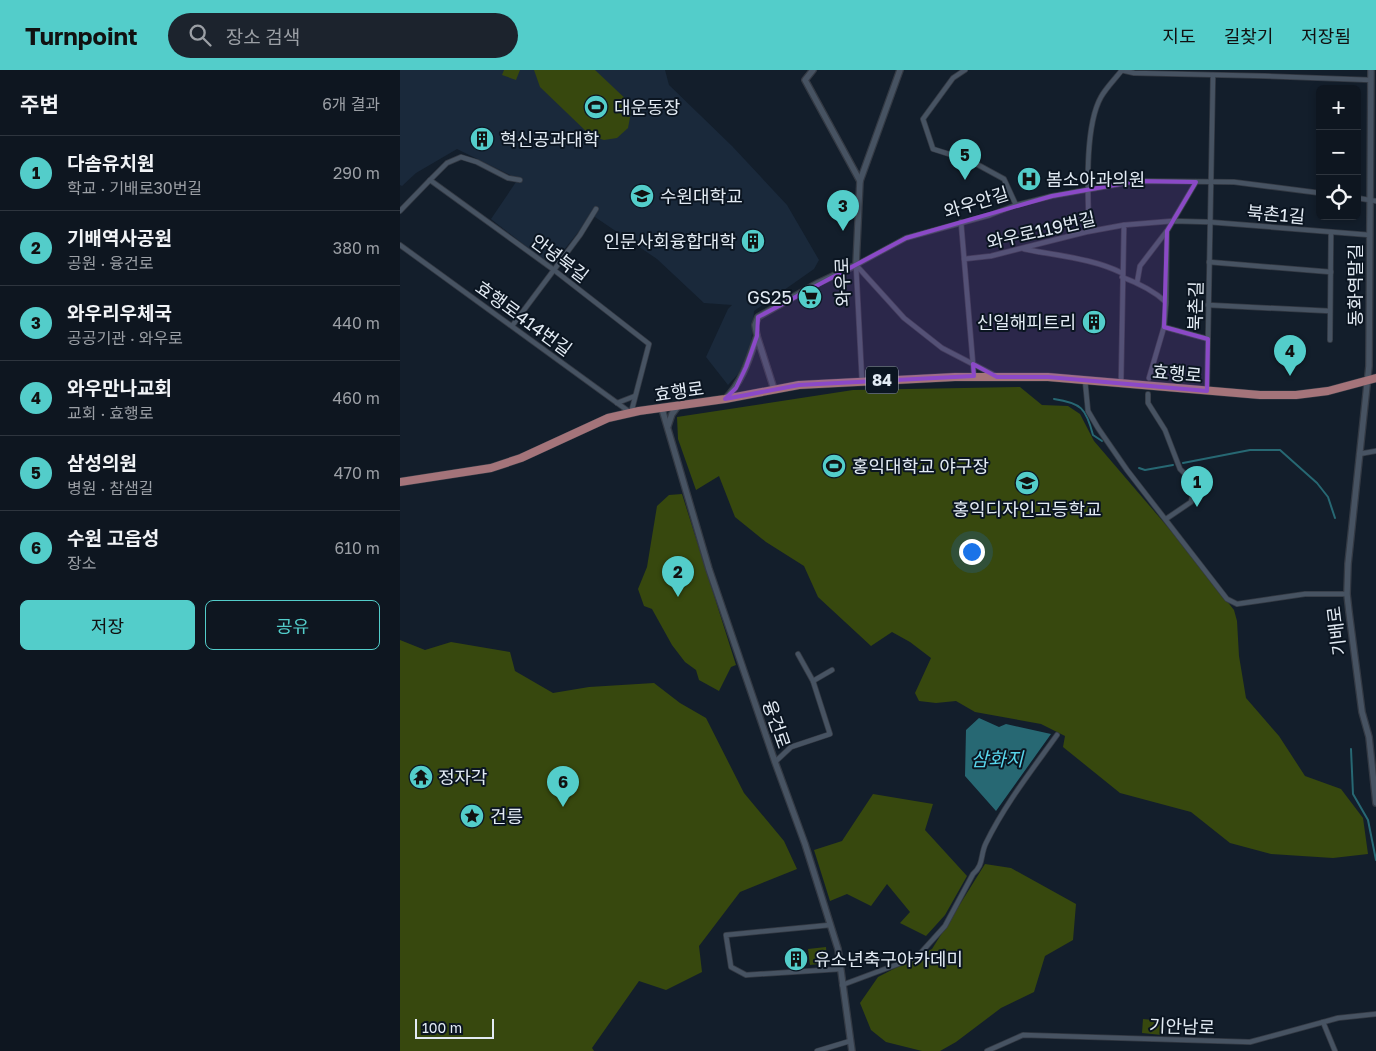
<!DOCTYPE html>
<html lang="ko">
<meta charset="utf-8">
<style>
body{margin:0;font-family:"Golos Text","Noto Sans KR",sans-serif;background:#1c232d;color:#f1f3f6}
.controls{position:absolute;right:15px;top:15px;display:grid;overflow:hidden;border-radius:8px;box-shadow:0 2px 8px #0003}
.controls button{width:45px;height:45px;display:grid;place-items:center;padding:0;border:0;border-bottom:1px solid #2e353e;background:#0e1620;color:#f1f3f6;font:25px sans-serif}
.scale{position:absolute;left:15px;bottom:12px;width:79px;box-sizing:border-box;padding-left:5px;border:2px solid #e3ebf4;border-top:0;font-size:14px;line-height:18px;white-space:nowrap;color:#e3ebf4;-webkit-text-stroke:4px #0b1521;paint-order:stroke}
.you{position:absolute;left:571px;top:481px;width:18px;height:18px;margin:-12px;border:4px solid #fff;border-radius:50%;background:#1a73e8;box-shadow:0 0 0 8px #1a73e833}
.badge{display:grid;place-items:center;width:32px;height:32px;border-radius:50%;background:#53cdca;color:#111;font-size:16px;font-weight:700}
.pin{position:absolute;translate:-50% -41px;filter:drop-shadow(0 1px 2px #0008)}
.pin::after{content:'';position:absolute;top:26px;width:18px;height:15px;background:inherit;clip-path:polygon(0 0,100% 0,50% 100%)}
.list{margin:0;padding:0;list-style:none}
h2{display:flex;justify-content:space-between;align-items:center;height:65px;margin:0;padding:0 20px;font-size:21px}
h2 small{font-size:16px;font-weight:400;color:#9b9fa5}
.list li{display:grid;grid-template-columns:32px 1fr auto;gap:15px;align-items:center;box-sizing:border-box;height:75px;padding:0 20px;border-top:1px solid #2e353e}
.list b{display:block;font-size:19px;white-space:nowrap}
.list p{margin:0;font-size:16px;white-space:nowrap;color:#9b9fa5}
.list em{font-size:16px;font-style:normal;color:#9b9fa5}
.actions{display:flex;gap:10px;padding:15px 20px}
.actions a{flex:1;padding:11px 0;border:1px solid #53cdca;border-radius:8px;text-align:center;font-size:18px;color:#53cdca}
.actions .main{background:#53cdca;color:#111}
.icon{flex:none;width:28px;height:28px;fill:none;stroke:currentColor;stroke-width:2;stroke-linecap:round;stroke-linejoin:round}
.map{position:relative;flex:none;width:976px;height:981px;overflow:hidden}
header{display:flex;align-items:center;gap:30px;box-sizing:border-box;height:70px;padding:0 25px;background:#53cdca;color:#111}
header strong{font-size:24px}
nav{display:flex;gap:28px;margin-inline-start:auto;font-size:18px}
.search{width:350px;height:45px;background:#1c232d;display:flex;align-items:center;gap:12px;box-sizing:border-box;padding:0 18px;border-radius:28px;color:#9b9fa5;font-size:19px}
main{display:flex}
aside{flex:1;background:#0e1620}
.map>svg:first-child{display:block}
.built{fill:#1a293b}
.green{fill:#37480e}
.water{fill:#276873}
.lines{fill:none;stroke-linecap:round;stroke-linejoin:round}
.stream{stroke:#276873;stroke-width:2}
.minor-casing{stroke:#343a44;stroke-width:6}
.tertiary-casing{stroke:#343a44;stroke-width:8}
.primary-casing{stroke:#343a44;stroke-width:9}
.minor{stroke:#475362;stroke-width:4.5}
.tertiary{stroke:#475362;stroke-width:5.5}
.primary{stroke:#a4747a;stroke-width:8}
.marked{fill:#8b49c7;fill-opacity:0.2;stroke:#8b49c7;stroke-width:4;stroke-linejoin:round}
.labels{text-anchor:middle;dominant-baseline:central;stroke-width:4;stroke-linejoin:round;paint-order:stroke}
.shield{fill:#0b1521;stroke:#a2abb5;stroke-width:1}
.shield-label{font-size:16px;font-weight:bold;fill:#e3ebf4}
.poi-label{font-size:18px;fill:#e3ebf4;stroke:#0b1521;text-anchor:start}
.street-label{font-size:18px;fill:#e3ebf4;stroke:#0b1521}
.water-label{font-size:19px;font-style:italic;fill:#58d6ec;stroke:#0b1521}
</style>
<header>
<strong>Turnpoint</strong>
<div class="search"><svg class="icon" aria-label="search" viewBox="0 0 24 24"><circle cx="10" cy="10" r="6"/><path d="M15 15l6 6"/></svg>장소 검색</div>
<nav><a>지도</a><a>길찾기</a><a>저장됨</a></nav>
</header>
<main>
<aside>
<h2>주변<small>6개 결과</small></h2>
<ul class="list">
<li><span class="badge">1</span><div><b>다솜유치원</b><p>학교 · 기배로30번길</p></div><em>290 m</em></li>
<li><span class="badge">2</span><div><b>기배역사공원</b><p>공원 · 융건로</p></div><em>380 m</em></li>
<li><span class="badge">3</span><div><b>와우리우체국</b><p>공공기관 · 와우로</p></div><em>440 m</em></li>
<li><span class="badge">4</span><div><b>와우만나교회</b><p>교회 · 효행로</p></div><em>460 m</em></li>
<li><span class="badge">5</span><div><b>삼성의원</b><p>병원 · 참샘길</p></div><em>470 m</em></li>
<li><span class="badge">6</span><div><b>수원 고읍성</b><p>장소</p></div><em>610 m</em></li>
</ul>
<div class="actions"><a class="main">저장</a><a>공유</a></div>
</aside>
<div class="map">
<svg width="976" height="981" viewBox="0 0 976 981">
<rect width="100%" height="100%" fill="#131e2b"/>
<!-- built -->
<path class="built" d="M0 0H265L269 15 332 76 387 135 419 190 414 199 354 241 351 275 339 303 328 315 306 287 328 239 332 235 304 233 257 189 192 145 151 196 91 149 116 112 110 105 57 79 16 103 2 116 0 115Z"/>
<!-- green -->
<g class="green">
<path d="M104 0H120L116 10 102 5Z"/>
<path d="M134 0H195L230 33 231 42 228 58 217 68 204 70 191 66 140 17Z"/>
<path d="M620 317 642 335 668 336 680 344 694 371 778 469 834 540 837 551 839 586 846 628 879 666 905 706 941 719 963 748 968 784 933 788 871 784 830 773 791 742 720 723 663 677 665 666 641 654 575 642 556 631 536 633 519 631 515 623 531 588 510 572 492 562 471 576 418 527 404 496 366 472 335 447 319 406 296 420 278 369 277 347 453 320Z"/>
<path d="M282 424 336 595 331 597 319 621 299 610 296 600 285 592 272 575 252 539 244 536 238 519 247 497 257 436 269 425Z"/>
<path d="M0 570 25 580 51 572 110 582 115 601 153 623 189 617 254 613 280 633 306 648 344 723 384 771 397 799 340 822 299 876 302 902 266 920 239 911 192 978 194 981H0Z"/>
<path d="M473 724 533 734 525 760 567 806 545 845 526 866 500 853 510 842 487 814 471 836 447 824 430 831 414 780 442 771Z"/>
<path d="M585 794 611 798 676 834 673 870 645 886 634 922 601 938 556 972 540 981H522L486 972 471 960 460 933 478 907 532 879Z"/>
<path d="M426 877 427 893 410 895 408 879Z"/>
<path d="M743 949 764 951 762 965 742 963Z"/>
</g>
<!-- water -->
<path class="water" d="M579 648 599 657 606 654 651 664 596 741 565 706 566 660Z"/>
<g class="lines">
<!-- stream -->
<g class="stream">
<path d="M654 329C681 333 686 338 693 365L702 371"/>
<path d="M783 393 850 380H880L917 413 928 427 935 448"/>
<path d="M739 398 745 400 773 395"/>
<path d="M951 679 953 724 968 750 976 790"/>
</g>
<!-- minor casing -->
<g class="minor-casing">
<g id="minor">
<path d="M565 0 553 8 523 49 533 79 571 91 604 109 616 135"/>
<path d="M721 0 734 3 865 6 971 10"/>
<path d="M30 110 47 93 61 87 77 92 108 108 120 110"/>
<path d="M957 128 976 131"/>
<path d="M0 141 30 110 154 200 249 274 231 343 0 175"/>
<path d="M561 152 574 306"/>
<path d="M689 161C688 126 684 57 701 27 706 18 715 9 722 0"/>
<path d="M624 179C657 186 692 188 722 203"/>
<path d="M564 189 591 186 686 162 724 155"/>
<path d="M809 192 931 202"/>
<path d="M456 195 506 168 590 145 616 135 652 126 737 111 834 112 920 123"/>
<path d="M456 195 504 248 542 278 594 305"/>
<path d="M456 195 462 311"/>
<path d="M722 207C738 213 753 220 766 232"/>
<path d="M737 213 740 196 766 162"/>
<path d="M808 235 930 241"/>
<path d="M112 256 180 165 196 139"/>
<path d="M764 257 808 269"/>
<path d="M930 270 931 162"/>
<path d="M749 308 764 257 766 234 767 161 796 112"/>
<path d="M685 310 688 341 698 358 727 400 827 529 837 534 905 524H947"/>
<path d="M721 313 724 155 773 151 809 152 970 165"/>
<path d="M807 321 813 5"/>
<path d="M748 324V333L765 360 780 399 795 414 791 432 766 449"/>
<path d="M217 333 235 326"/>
<path d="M959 384 976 381"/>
<path d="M413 611 432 600"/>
<path d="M375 692 391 677 430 664 413 611 398 584"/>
<path d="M430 855 326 865 331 897 346 905 440 899"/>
<path d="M442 915 517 887 545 856 573 804C584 795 580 785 586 773 605 734 632 700 657 665"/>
<path d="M923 952 935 981"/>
<path d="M417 981 450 971"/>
<path d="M587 981 623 965 850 972 938 948 976 944"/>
</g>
</g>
<!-- tertiary casing -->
<g class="tertiary-casing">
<g id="tertiary">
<path d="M413 0 405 10 460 111"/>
<path d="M971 0 969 296 948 494 947 524 949 542 962 642 969 667 976 733"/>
<path d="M374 319 357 266 355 255 358 247 418 213 456 195 460 111 500 0"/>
<path d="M325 329C343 311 349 289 357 266"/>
<path d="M262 339 309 499 375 692 405 774 438 879 452 981"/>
<path d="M268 356 272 344 278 336"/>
</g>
</g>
<!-- primary casing -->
<g class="primary-casing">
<path id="primary" d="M0 412 91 398 121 388 208 348 239 341 325 329 399 315 555 307H648L860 325H896L928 321 976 308"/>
</g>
<!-- minor -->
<use href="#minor" class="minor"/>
<!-- tertiary -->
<use href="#tertiary" class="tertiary"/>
<!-- primary -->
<use href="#primary" class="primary"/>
</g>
<!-- marked area -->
<path class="marked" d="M737 111 796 112 767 161 764 257 808 269 807 321 648 307H597L573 294 574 306 399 315 325 329 336 318 346 297 357 266 358 247 506 168 652 126Z"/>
<!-- icons -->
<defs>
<g id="stadium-disc" transform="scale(1.25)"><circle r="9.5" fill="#53cdca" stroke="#0b1521"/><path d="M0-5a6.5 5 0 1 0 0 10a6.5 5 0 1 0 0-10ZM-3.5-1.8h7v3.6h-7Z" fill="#111"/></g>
<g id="building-disc" transform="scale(1.25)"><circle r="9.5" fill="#53cdca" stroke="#0b1521"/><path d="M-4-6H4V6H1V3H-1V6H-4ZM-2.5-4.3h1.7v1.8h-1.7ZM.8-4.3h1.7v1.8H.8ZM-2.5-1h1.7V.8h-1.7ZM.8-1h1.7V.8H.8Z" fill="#111"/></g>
<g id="hospital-disc" transform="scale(1.25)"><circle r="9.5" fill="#53cdca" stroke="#0b1521"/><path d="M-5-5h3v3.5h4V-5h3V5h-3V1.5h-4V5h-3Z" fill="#111"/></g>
<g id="university-disc" transform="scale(1.25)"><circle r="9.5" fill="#53cdca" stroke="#0b1521"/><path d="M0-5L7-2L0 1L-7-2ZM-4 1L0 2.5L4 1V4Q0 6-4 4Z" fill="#111"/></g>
<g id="supermarket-disc" transform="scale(1.25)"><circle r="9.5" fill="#53cdca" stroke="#0b1521"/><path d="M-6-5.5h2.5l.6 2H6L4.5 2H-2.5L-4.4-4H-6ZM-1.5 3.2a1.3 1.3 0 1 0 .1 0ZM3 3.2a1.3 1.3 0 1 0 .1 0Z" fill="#111"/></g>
<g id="school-disc" transform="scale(1.25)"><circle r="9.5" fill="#53cdca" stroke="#0b1521"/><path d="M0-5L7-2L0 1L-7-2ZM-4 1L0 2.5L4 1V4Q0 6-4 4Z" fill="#111"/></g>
<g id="temple-disc" transform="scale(1.25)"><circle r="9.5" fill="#53cdca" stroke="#0b1521"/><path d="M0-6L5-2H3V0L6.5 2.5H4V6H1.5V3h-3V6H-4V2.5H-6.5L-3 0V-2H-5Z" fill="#111"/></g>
<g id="sight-disc" transform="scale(1.25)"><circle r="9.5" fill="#53cdca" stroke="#0b1521"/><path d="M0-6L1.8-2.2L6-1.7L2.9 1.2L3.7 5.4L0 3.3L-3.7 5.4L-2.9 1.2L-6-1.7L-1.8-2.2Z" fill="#111"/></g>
</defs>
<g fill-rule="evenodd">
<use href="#stadium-disc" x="196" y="37"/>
<use href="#building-disc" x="82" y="69"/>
<use href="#hospital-disc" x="629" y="109"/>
<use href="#university-disc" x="242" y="126"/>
<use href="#building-disc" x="353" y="171"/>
<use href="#supermarket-disc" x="410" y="227"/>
<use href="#building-disc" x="694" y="252"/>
<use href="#stadium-disc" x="434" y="396"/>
<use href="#school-disc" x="627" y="413"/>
<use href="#temple-disc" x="21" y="707"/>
<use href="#sight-disc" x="72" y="746"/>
<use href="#building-disc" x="396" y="889"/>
</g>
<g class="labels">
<!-- shield labels -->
<rect class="shield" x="466" y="296.5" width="32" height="27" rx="4"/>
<g class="shield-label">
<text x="482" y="310">84</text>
</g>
<!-- poi labels -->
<g class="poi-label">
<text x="214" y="37">대운동장</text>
<text x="100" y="69">혁신공과대학</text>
<text x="646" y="109">봄소아과의원</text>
<text x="260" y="126">수원대학교</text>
<text x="336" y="171" text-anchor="end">인문사회융합대학</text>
<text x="392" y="227" text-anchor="end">GS25</text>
<text x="676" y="252" text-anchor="end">신일해피트리</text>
<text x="452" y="396">홍익대학교 야구장</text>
<text x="627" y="439" text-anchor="middle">홍익디자인고등학교</text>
<text x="38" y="707">정자각</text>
<text x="90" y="746">건릉</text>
<text x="414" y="889">유소년축구아카데미</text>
</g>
<!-- street labels -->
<g class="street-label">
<text transform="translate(576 132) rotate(-17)">와우안길</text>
<text transform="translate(876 144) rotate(5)">북촌1길</text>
<text transform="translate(641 160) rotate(-13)">와우로119번길</text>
<text transform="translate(160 188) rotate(37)">안녕북길</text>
<text transform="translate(442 212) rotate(-92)">와우로</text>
<text transform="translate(955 215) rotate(-90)">동화역말길</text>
<text transform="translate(795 236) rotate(-89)">북촌길</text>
<text transform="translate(124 248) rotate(36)">효행로414번길</text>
<text transform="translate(777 303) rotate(5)">효행로</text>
<text transform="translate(279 321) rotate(-8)">효행로</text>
<text transform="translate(936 561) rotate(-97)">기배로</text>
<text transform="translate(377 654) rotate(71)">융건로</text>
<text transform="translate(782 956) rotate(2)">기안남로</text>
</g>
<!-- water labels -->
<g class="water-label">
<text x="597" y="688">삼화지</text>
</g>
</g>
</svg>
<div class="controls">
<button>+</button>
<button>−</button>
<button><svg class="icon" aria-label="locate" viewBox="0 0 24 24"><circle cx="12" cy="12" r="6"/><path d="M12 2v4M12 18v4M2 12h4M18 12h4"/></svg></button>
</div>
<div class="scale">100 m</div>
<div class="you"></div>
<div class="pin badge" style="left:797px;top:437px">1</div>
<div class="pin badge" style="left:278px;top:527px">2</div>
<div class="pin badge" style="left:443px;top:161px">3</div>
<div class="pin badge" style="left:890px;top:306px">4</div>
<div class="pin badge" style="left:565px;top:110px">5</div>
<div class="pin badge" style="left:163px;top:737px">6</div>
</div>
</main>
